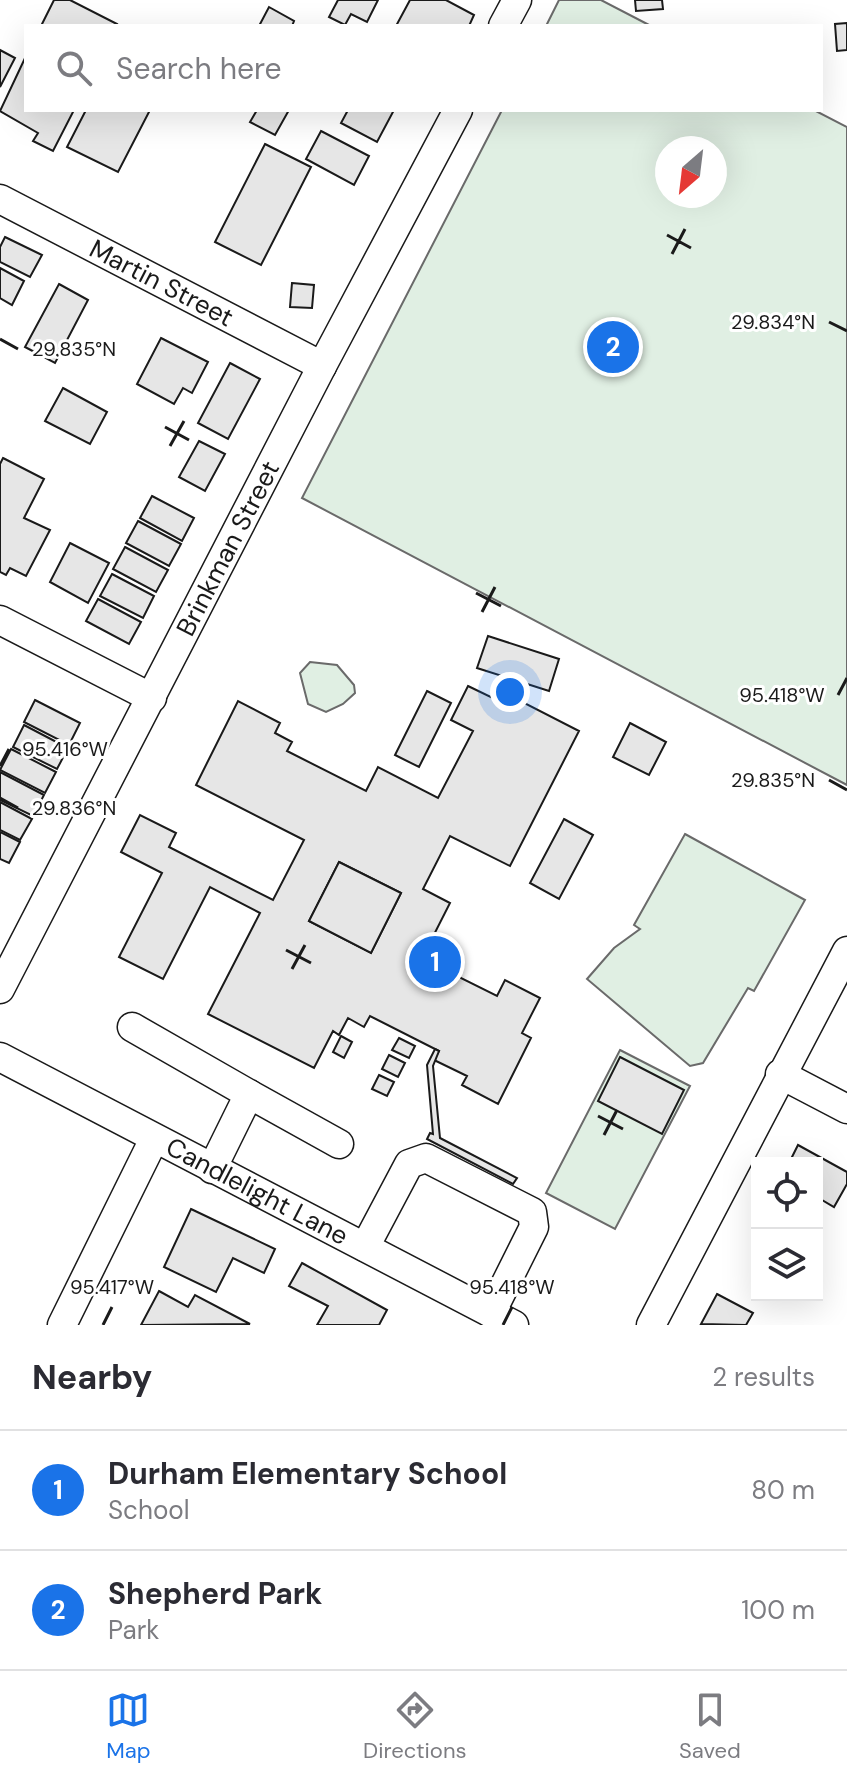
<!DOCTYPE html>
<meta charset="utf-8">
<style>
body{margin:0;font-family:"DM Sans",sans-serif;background:#f7f7f7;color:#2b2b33}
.controls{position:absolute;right:24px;bottom:24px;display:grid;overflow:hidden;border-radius:0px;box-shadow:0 8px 32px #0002}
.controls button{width:72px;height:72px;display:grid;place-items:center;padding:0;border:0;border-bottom:2px solid #e1e1e2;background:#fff;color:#2b2b33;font:40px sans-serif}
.compass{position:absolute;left:655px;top:136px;width:72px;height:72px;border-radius:50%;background:#fff;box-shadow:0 8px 32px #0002;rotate:208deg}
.you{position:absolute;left:510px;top:692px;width:28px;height:28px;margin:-20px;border:6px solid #fff;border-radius:50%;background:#1a73e8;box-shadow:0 0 0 12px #1a73e833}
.badge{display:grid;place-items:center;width:52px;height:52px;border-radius:50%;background:#1a73e8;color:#fff;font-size:26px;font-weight:700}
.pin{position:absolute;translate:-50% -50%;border:4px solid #fff;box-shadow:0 2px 8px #0006}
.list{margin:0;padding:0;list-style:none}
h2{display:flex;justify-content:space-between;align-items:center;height:104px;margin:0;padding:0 32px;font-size:34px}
h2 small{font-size:26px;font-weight:400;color:#7c7c81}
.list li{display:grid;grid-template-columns:52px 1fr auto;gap:24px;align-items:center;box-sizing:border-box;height:120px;padding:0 32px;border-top:2px solid #e1e1e2}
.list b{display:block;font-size:30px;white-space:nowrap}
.list p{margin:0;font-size:26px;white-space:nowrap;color:#7c7c81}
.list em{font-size:26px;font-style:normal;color:#7c7c81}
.icon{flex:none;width:44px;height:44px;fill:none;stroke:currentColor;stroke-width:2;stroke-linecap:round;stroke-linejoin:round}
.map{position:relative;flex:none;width:847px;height:1325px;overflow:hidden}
.search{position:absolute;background:#fff;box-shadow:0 8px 32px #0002;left:24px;right:24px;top:24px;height:88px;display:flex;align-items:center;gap:20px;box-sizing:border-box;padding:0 28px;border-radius:0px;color:#7c7c81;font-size:30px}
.sheet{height:344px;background:#fff}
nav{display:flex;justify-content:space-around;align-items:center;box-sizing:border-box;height:112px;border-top:2px solid #e1e1e2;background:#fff;font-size:22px;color:#7c7c81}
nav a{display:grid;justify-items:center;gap:4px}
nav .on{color:#1a73e8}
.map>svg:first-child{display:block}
.green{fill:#e0efe3;stroke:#6a6a6a;stroke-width:2;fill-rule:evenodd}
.building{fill:#e6e6e6;stroke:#1a1a1a;stroke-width:2;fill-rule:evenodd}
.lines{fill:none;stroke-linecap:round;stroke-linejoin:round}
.minor-casing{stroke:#1a1a1a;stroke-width:31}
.minor{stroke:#fff;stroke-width:28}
.ticks{fill:none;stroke:#1a1a1a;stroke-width:3}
.labels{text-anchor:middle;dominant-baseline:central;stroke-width:6;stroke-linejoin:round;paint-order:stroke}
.street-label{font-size:26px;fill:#1a1a1a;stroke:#fff}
.ticks-label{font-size:20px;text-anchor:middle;fill:#1a1a1a;stroke:#fff;stroke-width:6;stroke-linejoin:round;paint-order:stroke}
</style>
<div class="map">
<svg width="847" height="1325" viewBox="0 0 847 1325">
<rect width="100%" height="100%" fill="#fff"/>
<!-- green -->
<g class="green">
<path d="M559 0H601L651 26H546Z"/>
<path d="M502 110H814L847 127V785L302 498ZM667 148H715V196H667Z"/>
<path d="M310 662 337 665 354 685 355 693 343 704 326 712 308 704 300 673Z"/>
<path d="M685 834 805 900 754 991 748 988 703 1063 690 1066 587 979 614 948 640 929 634 925Z"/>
<path d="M620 1050 690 1086 615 1229 546 1193Z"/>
</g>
<!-- building -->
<g class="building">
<path d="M54 0H70L117 24 116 26H41Z"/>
<path d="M338 0H378L367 22 351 14 345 25 329 17Z"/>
<path d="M410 0H446L474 15 469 26H396Z"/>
<path d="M635 0H662L663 9 636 11Z"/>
<path d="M269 7 294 21 292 26H259Z"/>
<path d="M847 23V50L837 51 835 24Z"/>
<path d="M0 50 15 58 0 87Z"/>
<path d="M26 56V110H74L53 151 33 141 38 133 0 111Z"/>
<path d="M86 110H150L118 172 67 147Z"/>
<path d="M257 110H289L275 135 250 122Z"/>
<path d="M348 110H394L377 142 341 123Z"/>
<path d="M321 131 369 156 354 185 306 159Z"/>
<path d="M265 144 311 167 261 265 215 242Z"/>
<path d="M5 237 42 255 30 277 0 262V247Z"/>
<path d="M0 268 24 281 12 305 0 298Z"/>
<path d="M292 283 314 285 312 308 290 307Z"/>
<path d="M59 284 88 300 55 363 25 347Z"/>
<path d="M161 338 208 362 192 393 183 388 174 404 137 384Z"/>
<path d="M230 363 260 379 228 439 198 423Z"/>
<path d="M63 388 107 412 90 444 45 421Z"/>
<path d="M199 441 225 454 205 491 179 477Z"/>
<path d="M3 458 44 479 24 518 50 530 26 576 10 568 6 575 0 572V464Z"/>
<path d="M152 496 194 518 182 541 140 518Z"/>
<path d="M138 521 181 544 169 566 126 543Z"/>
<path d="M70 543 109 563 88 603 50 582Z"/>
<path d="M125 547 168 570 156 592 113 569Z"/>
<path d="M112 574 154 596 143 618 100 596Z"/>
<path d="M98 599 141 622 129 644 86 621Z"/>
<path d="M488 636 559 659 549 691 477 668Z"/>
<path d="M468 686 503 703 507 694 579 731 510 866 450 836 423 889 450 903 415 972 422 975 429 962 497 996 505 980 540 998 522 1033 531 1038 498 1104 462 1085 467 1076 434 1060 439 1051 370 1016 364 1027 348 1018 339 1035 333 1031 314 1068 208 1014 260 913 210 887 163 979 119 957 162 873 121 852 140 815 176 833 169 847 273 900 304 840 196 785 238 701 280 723 275 733 292 742 287 751 366 791 378 767 438 798 473 731 451 720ZM339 862 401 893 371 953 309 921Z"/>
<path d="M427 691 451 703 419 767 395 755Z"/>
<path d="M35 700 80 723 69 745 24 722Z"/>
<path d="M630 723 666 742 649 775 613 757Z"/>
<path d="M24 725 68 748 57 769 13 747Z"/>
<path d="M11 749 56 772 45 793 0 770Z"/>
<path d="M0 772 44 795 33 816 0 800Z"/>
<path d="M0 802 32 819 20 840 0 830Z"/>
<path d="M564 819 593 835 559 899 530 883Z"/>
<path d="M0 832 20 842 9 863 0 859Z"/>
<path d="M339 862 401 893 371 953 309 921Z"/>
<path d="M341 1036 352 1042 344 1058 333 1052Z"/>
<path d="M399 1038 415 1046 409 1058 392 1050Z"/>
<path d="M435 1049 439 1051 433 1066 440 1138 517 1178 513 1184 427 1139 430 1133 433 1134 427 1065Z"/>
<path d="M389 1055 405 1063 398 1077 382 1069Z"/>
<path d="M620 1057 684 1090 662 1134 598 1101Z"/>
<path d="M379 1075 394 1082 387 1096 372 1089Z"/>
<path d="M798 1145 847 1172V1184L834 1207 817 1197V1163H789Z"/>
<path d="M191 1209 275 1249 264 1273 233 1258 216 1292 164 1267Z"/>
<path d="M302 1263 387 1310 379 1325H317L328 1306 289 1286Z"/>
<path d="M159 1291 188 1307 195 1295 250 1324 141 1325Z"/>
<path d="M717 1294 753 1313 746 1325 701 1324Z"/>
</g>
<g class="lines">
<!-- minor casing -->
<g class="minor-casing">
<g id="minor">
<path d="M503 26 517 0"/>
<path id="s1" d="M0 199 322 366"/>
<path d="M0 620 152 698"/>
<path id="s2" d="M0 989 322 366 458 110"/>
<path d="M132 1027 249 1094 212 1169"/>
<path id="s3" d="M0 1057 514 1325"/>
<path d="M780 1074 847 1109"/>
<path d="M249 1094 339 1144"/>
<path d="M365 1247 409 1164 426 1158 532 1212 534 1227 491 1313"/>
<path d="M62 1325 154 1139"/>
<path d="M651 1325 847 951"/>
</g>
</g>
<!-- minor -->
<use href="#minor" class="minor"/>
</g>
<!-- ticks -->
<path class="ticks" d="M667 235 691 248M672 254 685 229M829 322 847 331M0 339 18 349M165 427 189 440M170 446 184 421M476 593 501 606M482 612 495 587M838 695 847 678M0 766 9 749M829 780 847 790M0 798 18 808M286 950 311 963M292 969 305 945M598 1116 623 1129M604 1135 617 1110M103 1325 112 1307M503 1325 512 1307"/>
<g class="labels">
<!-- street labels -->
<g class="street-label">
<text stroke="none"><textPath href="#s1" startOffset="182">Martin Street</textPath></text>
<text stroke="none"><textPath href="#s2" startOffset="496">Brinkman Street</textPath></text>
<text stroke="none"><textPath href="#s3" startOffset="290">Candlelight Lane</textPath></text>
</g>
</g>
<g class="ticks-label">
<text x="773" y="329">29.834°N</text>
<text x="74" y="356">29.835°N</text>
<text x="782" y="702">95.418°W</text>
<text x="65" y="756">95.416°W</text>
<text x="773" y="787">29.835°N</text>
<text x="74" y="815">29.836°N</text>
<text x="112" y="1294">95.417°W</text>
<text x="512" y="1294">95.418°W</text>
</g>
</svg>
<div class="controls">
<button><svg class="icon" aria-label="locate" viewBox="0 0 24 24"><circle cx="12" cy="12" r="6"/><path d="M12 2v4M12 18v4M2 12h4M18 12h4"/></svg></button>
<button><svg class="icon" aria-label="layers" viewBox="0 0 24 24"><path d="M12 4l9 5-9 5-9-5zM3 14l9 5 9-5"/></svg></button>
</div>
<svg class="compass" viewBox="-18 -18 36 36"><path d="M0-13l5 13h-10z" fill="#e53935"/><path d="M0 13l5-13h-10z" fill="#7c7c81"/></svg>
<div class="you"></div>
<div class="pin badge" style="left:435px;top:962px">1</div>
<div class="pin badge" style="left:613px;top:347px">2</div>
<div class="search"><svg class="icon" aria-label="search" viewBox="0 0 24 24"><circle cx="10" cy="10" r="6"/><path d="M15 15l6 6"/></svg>Search here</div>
</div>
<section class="sheet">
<h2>Nearby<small>2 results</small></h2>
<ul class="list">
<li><span class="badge">1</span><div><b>Durham Elementary School</b><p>School</p></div><em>80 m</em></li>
<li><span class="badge">2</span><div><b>Shepherd Park</b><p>Park</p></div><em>100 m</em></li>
</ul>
</section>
<nav>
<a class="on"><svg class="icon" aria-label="map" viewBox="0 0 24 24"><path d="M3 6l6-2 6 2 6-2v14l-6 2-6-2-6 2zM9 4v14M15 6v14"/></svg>Map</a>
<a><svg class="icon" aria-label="directions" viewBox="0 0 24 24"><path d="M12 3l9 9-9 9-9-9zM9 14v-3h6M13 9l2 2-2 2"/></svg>Directions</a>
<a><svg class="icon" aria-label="saved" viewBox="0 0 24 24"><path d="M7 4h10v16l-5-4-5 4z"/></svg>Saved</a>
</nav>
